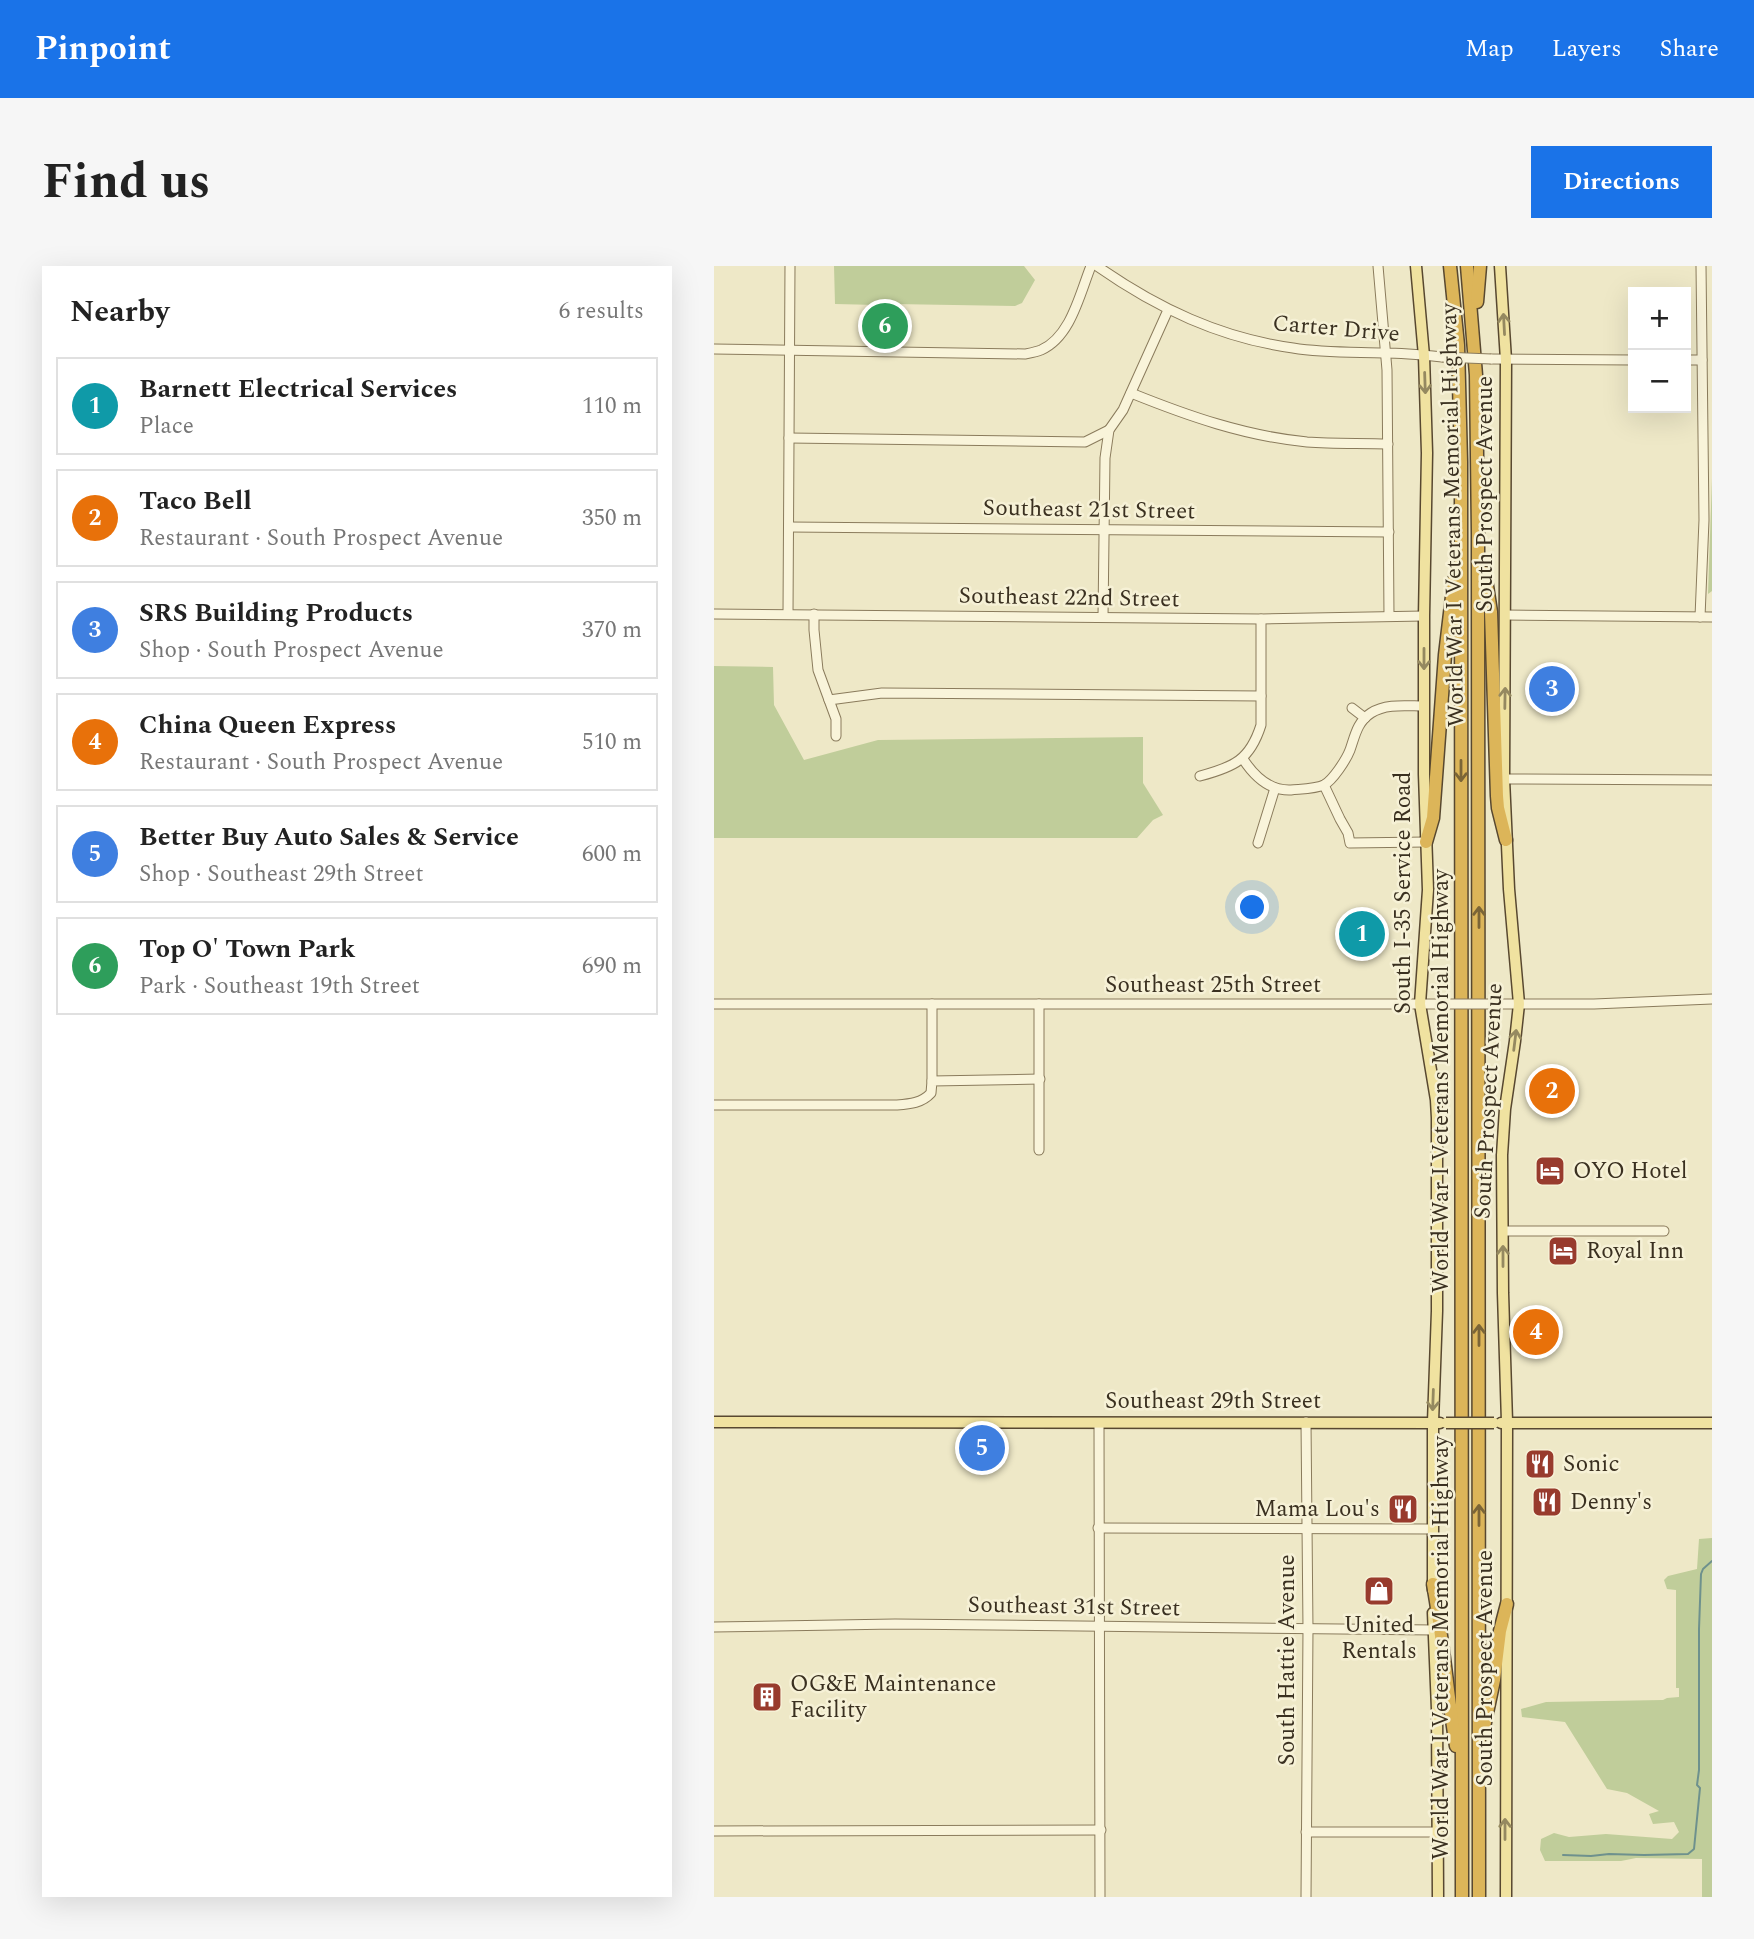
<!DOCTYPE html>
<meta charset="utf-8">
<style>
body{margin:0;font-family:Spectral,serif;background:#f6f6f6;color:#222}
.controls{position:absolute;right:21px;top:21px;display:grid;overflow:hidden;border-radius:0px;box-shadow:0 7px 28px #0002}
.controls button{width:63px;height:63px;display:grid;place-items:center;padding:0;border:0;border-bottom:2px solid #e0e0e0;background:#fff;color:#222;font:35px sans-serif}
.you{position:absolute;left:539px;top:642px;width:24px;height:24px;margin:-18px;border:5px solid #fff;border-radius:50%;background:#1a73e8;box-shadow:0 0 0 10px #1a73e833}
.badge{display:grid;place-items:center;width:46px;height:46px;border-radius:50%;background:#1a73e8;color:#fff;font-size:23px;font-weight:700}
.pin{position:absolute;translate:-50% -50%;border:4px solid #fff;box-shadow:0 2px 7px #0006}
.list{margin:0;padding:0;list-style:none}
h2{display:flex;justify-content:space-between;align-items:center;height:91px;margin:0;padding:0 28px;font-size:30px}
h2 small{font-size:23px;font-weight:400;color:#767676}
.list li{display:grid;grid-template-columns:46px 1fr auto;gap:21px;align-items:center;box-sizing:border-box;height:98px;margin:0 14px 14px;padding:0 14px;border:2px solid #e0e0e0;border-radius:0px}
.list b{display:block;font-size:26px;white-space:nowrap}
.list p{margin:0;font-size:23px;white-space:nowrap;color:#767676}
.list em{font-size:23px;font-style:normal;color:#767676}
.map{position:relative;flex:none;width:998px;height:1631px;overflow:hidden;border-radius:0px}
header{display:flex;align-items:center;gap:42px;box-sizing:border-box;height:98px;padding:0 35px;background:#1a73e8;color:#fff}
header strong{font-size:33px}
nav{display:flex;gap:38px;margin-inline-start:auto;font-size:24px}
.intro{display:flex;align-items:center;justify-content:space-between;box-sizing:border-box;height:168px;padding:0 42px}
h1{margin:0;font-size:49px}
.button{padding:18px 32px;border-radius:0px;background:#1a73e8;color:#fff;font-size:24px;font-weight:700}
main{display:flex;gap:42px;padding:0 42px}
aside{flex:1;background:#fff;border-radius:0px;box-shadow:0 7px 28px #0002}
.map>svg:first-child{display:block}
.green{fill:#c0cd9a}
.lines{fill:none;stroke-linecap:round;stroke-linejoin:round}
.stream{stroke:#6e918d;stroke-width:2}
.minor-casing{stroke:#8a7b5c;stroke-width:11}
.major-casing{stroke:#584830;stroke-width:13}
.highway-casing{stroke:#584830;stroke-width:15}
.minor{stroke:#f9f4da;stroke-width:9}
.major{stroke:#f0e2a0;stroke-width:10}
.highway{stroke:#dcb559;stroke-width:12}
.minor-bridge-casing{stroke:#8a7b5c;stroke-width:11;stroke-linecap:butt}
.major-bridge-casing{stroke:#584830;stroke-width:13;stroke-linecap:butt}
.minor-bridge{stroke:#f9f4da;stroke-width:9}
.major-bridge{stroke:#f0e2a0;stroke-width:10}
.oneway{stroke:#958960}
.oneway2{stroke:#7b6537}
.labels{text-anchor:middle;dominant-baseline:central;stroke-width:5;stroke-linejoin:round;paint-order:stroke}
.street-label{font-size:23px;fill:#3a3020;stroke:#f6f1d6}
.poi-label{font-size:23px;fill:#3a3020;stroke:#f6f1d6;text-anchor:start}
</style>
<header>
<strong>Pinpoint</strong>
<nav><a>Map</a><a>Layers</a><a>Share</a></nav>
</header>
<div class="intro"><h1>Find us</h1><a class="button">Directions</a></div>
<main>
<aside>
<h2>Nearby<small>6 results</small></h2>
<ul class="list">
<li><span class="badge" style="background:#0f9aa8">1</span><div><b>Barnett Electrical Services</b><p>Place</p></div><em>110 m</em></li>
<li><span class="badge" style="background:#e8710a">2</span><div><b>Taco Bell</b><p>Restaurant · South Prospect Avenue</p></div><em>350 m</em></li>
<li><span class="badge" style="background:#3f7fe0">3</span><div><b>SRS Building Products</b><p>Shop · South Prospect Avenue</p></div><em>370 m</em></li>
<li><span class="badge" style="background:#e8710a">4</span><div><b>China Queen Express</b><p>Restaurant · South Prospect Avenue</p></div><em>510 m</em></li>
<li><span class="badge" style="background:#3f7fe0">5</span><div><b>Better Buy Auto Sales &amp; Service</b><p>Shop · Southeast 29th Street</p></div><em>600 m</em></li>
<li><span class="badge" style="background:#2e9e5b">6</span><div><b>Top O' Town Park</b><p>Park · Southeast 19th Street</p></div><em>690 m</em></li>
</ul>
</aside>
<div class="map">
<svg width="998" height="1631" viewBox="0 0 998 1631">
<rect width="100%" height="100%" fill="#eee8c7"/>
<!-- green -->
<g class="green">
<path d="M120 0H310L321 14 308 37 301 40 179 38 178 80H163L164 39 121 38Z"/>
<path d="M998 213V325L994 328Z"/>
<path d="M0 400 59 401 60 439 90 494 164 474 429 471V517L449 549 439 554 423 572H0Z"/>
<path d="M998 1272V1631H988V1593L922 1592 907 1595H831L826 1584 827 1573 840 1567 855 1571 892 1568 958 1573 965 1566 960 1556 939 1558 935 1548 945 1545 913 1527 893 1523 851 1456 808 1451 807 1443 832 1436 949 1434 953 1432 965 1431V1422H962V1324L953 1323 950 1314 954 1310 983 1303 985 1273Z"/>
</g>
<g class="lines">
<!-- stream -->
<path class="stream" d="M849 1589 877 1590 895 1588 930 1589 974 1588 980 1583 986 1522 983 1519 985 1504V1363L987 1308 989 1303 998 1295"/>
<!-- minor casing -->
<g class="minor-casing">
<g id="minor">
<path d="M383 0C443 42 506 72 579 82 609 87 639 86 670 87 689 87 709 89 728 91"/>
<path d="M664 0 673 104 675 350"/>
<path d="M0 83 311 88C316 87 322 86 327 84 357 71 366 27 377 0"/>
<path d="M777 93 919 94"/>
<path d="M972 94H988"/>
<path d="M417 127C474 150 531 170 593 176 620 178 647 177 674 178"/>
<path d="M75 172 371 176 395 164"/>
<path d="M75 261 675 266"/>
<path d="M0 348 547 353 710 350"/>
<path d="M74 348 76 0"/>
<path d="M100 348V364L104 404 122 453V470"/>
<path d="M791 349 998 351"/>
<path d="M389 351 391 192 395 164 409 144 454 44"/>
<path d="M986 351 990 254 987 0"/>
<path d="M115 434 168 427 547 430"/>
<path d="M638 442 651 452"/>
<path d="M529 493C540 510 556 525 577 524 586 523 601 523 610 519 619 514 632 494 636 484 641 470 643 456 657 447 672 437 693 440 710 440"/>
<path d="M486 510C520 501 536 494 547 459V353"/>
<path d="M790 513 998 514"/>
<path d="M610 519 626 553 634 567 636 577 712 576"/>
<path d="M544 577 561 522"/>
<path d="M0 738H731"/>
<path d="M784 738H880L998 733"/>
<path d="M218 815V738"/>
<path d="M0 839H183C196 838 208 837 217 827L218 815 326 813"/>
<path d="M325 884V738"/>
<path d="M789 965H950"/>
<path d="M592 1156 594 1363 592 1631"/>
<path d="M385 1157 386 1631"/>
<path d="M384 1262 719 1263"/>
<path d="M0 1361 181 1358 720 1364"/>
<path d="M0 1565 387 1564"/>
<path d="M592 1566H724"/>
</g>
</g>
<!-- major casing -->
<g class="major-casing">
<g id="major">
<path d="M702 0 710 90 713 187 710 350V508L714 624 706 738 722 834 723 852V1045L719 1156V1324"/>
<path d="M786 0 792 94 790 513 795 623 805 738 801 775 791 843 788 889 789 1027 793 1156 792 1631"/>
<path d="M0 1156 726 1157"/>
<path d="M787 1157H998"/>
<path d="M719 1347 723 1443 724 1631"/>
</g>
</g>
<!-- highway casing -->
<g class="highway-casing">
<g id="highway">
<path d="M736 0 744 79 747 196 748 1631"/>
<path d="M753 0 762 109 764 268 765 1631"/>
<path d="M763 36 766 0"/>
<path d="M771 307 777 346 783 530 784 542 792 574"/>
<path d="M712 576 719 552 731 389 740 314"/>
<path d="M719 1318C729 1372 733 1426 742 1480"/>
<path d="M770 1461 780 1414 786 1365 793 1338"/>
</g>
</g>
<!-- minor -->
<use href="#minor" class="minor"/>
<!-- major -->
<use href="#major" class="major"/>
<!-- highway -->
<use href="#highway" class="highway"/>
<!-- minor-bridge casing -->
<g class="minor-bridge-casing">
<g id="minor-bridge">
<path d="M728 91 777 93"/>
<path d="M731 738H784"/>
</g>
</g>
<!-- major-bridge casing -->
<g class="major-bridge-casing">
<path id="major-bridge" d="M732 1157H780"/>
</g>
<!-- minor-bridge -->
<use href="#minor-bridge" class="minor-bridge"/>
<!-- major-bridge -->
<use href="#major-bridge" class="major-bridge"/>
</g>
<!-- one-way arrows -->
<defs><path id="oneway-shaft" d="M-6 0H5M1.5-3L5.5 0L1.5 3" fill="none" stroke-width="1.6" stroke-linecap="round" stroke-linejoin="round" transform="scale(1.75)"/></defs>
<g class="oneway">
<use href="#oneway-shaft" transform="translate(790 58) rotate(-93)"/>
<use href="#oneway-shaft" transform="translate(711 117) rotate(88)"/>
<use href="#oneway-shaft" transform="translate(710 393) rotate(90)"/>
<use href="#oneway-shaft" transform="translate(791 432) rotate(-89)"/>
<use href="#oneway-shaft" transform="translate(801 774) rotate(-83)"/>
<use href="#oneway-shaft" transform="translate(789 990) rotate(-90)"/>
<use href="#oneway-shaft" transform="translate(719 1134) rotate(92)"/>
<use href="#oneway-shaft" transform="translate(791 1563) rotate(-90)"/>
</g>
<g class="oneway2">
<use href="#oneway-shaft" transform="translate(747 505) rotate(90)"/>
<use href="#oneway-shaft" transform="translate(765 651) rotate(-90)"/>
<use href="#oneway-shaft" transform="translate(765 1069) rotate(-90)"/>
<use href="#oneway-shaft" transform="translate(765 1249) rotate(-90)"/>
</g>
<!-- icons -->
<defs>
<g id="hotel-square" transform="scale(1.575)"><rect x="-9" y="-9" width="18" height="18" rx="4" fill="#983b2d" stroke="#f6f1d6"/><path d="M-6-4.5h1.5V1H6V5H4.5V3h-9V5H-6ZM-4 0a1.8 1.8 0 1 1 3.6 0ZM.5 0V-2.5h3Q6-2.5 6 0Z" fill="#fff"/></g>
<g id="restaurant-square" transform="scale(1.575)"><rect x="-9" y="-9" width="18" height="18" rx="4" fill="#983b2d" stroke="#f6f1d6"/><path d="M-5-6h1v4h1v-4h1v4h1v-4h1v5L-1.5 .5V6h-2V.5L-5-1ZM5-6V6H3V1.5H1.5Q1.5-4 5-6Z" fill="#fff"/></g>
<g id="shop-square" transform="scale(1.575)"><rect x="-9" y="-9" width="18" height="18" rx="4" fill="#983b2d" stroke="#f6f1d6"/><path d="M-5-2.5h2.3a2.7 3.5 0 0 1 5.4 0H5L5.5 6h-11ZM-1.5-2.5h3a1.5 2.3 0 0 0-3 0Z" fill="#fff"/></g>
<g id="building-square" transform="scale(1.575)"><rect x="-9" y="-9" width="18" height="18" rx="4" fill="#983b2d" stroke="#f6f1d6"/><path d="M-4-6H4V6H1V3H-1V6H-4ZM-2.5-4.3h1.7v1.8h-1.7ZM.8-4.3h1.7v1.8H.8ZM-2.5-1h1.7V.8h-1.7ZM.8-1h1.7V.8H.8Z" fill="#fff"/></g>
</defs>
<g fill-rule="evenodd">
<use href="#hotel-square" x="836" y="905"/>
<use href="#hotel-square" x="849" y="985"/>
<use href="#restaurant-square" x="826" y="1198"/>
<use href="#restaurant-square" x="833" y="1236"/>
<use href="#restaurant-square" x="689" y="1243"/>
<use href="#shop-square" x="665" y="1325"/>
<use href="#building-square" x="53" y="1431"/>
</g>
<g class="labels">
<!-- street labels -->
<g class="street-label">
<text transform="translate(622 63) rotate(5)">Carter Drive</text>
<text transform="translate(771 228) rotate(-90)">South Prospect Avenue</text>
<text transform="translate(375 244) rotate(1)">Southeast 21st Street</text>
<text transform="translate(739 249) rotate(-91)">World War I Veterans Memorial Highway</text>
<text transform="translate(355 332) rotate(1)">Southeast 22nd Street</text>
<text transform="translate(689 627) rotate(-90)">South I-35 Service Road</text>
<text x="499" y="719">Southeast 25th Street</text>
<text transform="translate(727 815) rotate(-90)">World War I Veterans Memorial Highway</text>
<text transform="translate(775 835) rotate(-87)">South Prospect Avenue</text>
<text x="499" y="1135">Southeast 29th Street</text>
<text transform="translate(360 1341) rotate(1)">Southeast 31st Street</text>
<text transform="translate(727 1382) rotate(-90)">World War I Veterans Memorial Highway</text>
<text transform="translate(573 1394) rotate(-90)">South Hattie Avenue</text>
<text transform="translate(771 1402) rotate(-90)">South Prospect Avenue</text>
</g>
<!-- poi labels -->
<g class="poi-label">
<text x="859" y="905">OYO Hotel</text>
<text x="872" y="985">Royal Inn</text>
<text x="849" y="1198">Sonic</text>
<text x="856" y="1236">Denny's</text>
<text x="666" y="1243" text-anchor="end">Mama Lou's</text>
<text x="665" y="1359" text-anchor="middle">United<tspan x="665" dy="26">Rentals</tspan></text>
<text x="76" y="1418">OG&amp;E Maintenance<tspan x="76" dy="26">Facility</tspan></text>
</g>
</g>
</svg>
<div class="controls">
<button>+</button>
<button>−</button>
</div>
<div class="you"></div>
<div class="pin badge" style="left:648px;top:668px;background:#0f9aa8">1</div>
<div class="pin badge" style="left:838px;top:825px;background:#e8710a">2</div>
<div class="pin badge" style="left:838px;top:423px;background:#3f7fe0">3</div>
<div class="pin badge" style="left:822px;top:1066px;background:#e8710a">4</div>
<div class="pin badge" style="left:268px;top:1182px;background:#3f7fe0">5</div>
<div class="pin badge" style="left:171px;top:60px;background:#2e9e5b">6</div>
</div>
</main>
